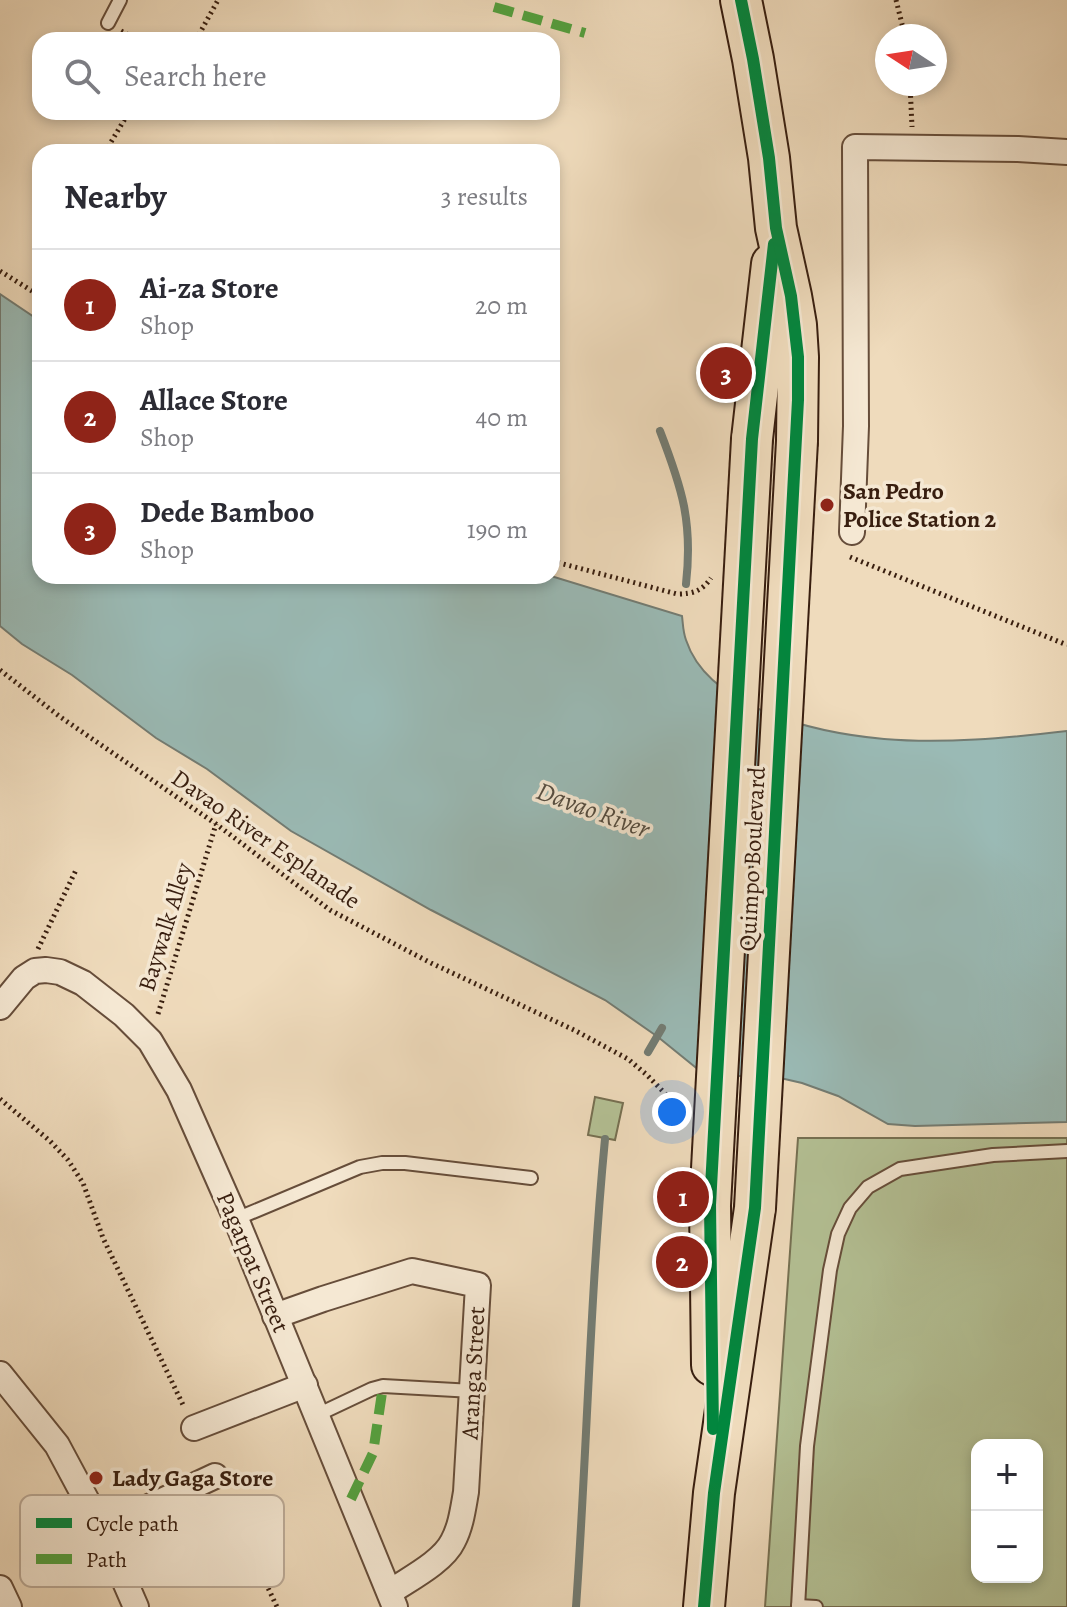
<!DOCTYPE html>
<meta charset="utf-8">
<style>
body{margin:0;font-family:Alegreya,serif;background:#f7f7f7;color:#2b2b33}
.controls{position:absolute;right:24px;bottom:24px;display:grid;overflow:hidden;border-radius:16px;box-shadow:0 4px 12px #0003}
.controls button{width:72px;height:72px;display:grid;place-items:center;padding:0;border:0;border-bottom:2px solid #e1e1e2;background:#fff;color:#2b2b33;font:40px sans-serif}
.compass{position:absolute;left:875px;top:24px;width:72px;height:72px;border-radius:50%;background:#fff;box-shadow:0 4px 12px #0003;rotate:282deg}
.you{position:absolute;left:672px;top:1112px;width:28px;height:28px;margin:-20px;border:6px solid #fff;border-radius:50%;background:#1a73e8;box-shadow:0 0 0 12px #1a73e833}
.badge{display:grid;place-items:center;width:52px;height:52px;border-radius:50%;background:#8f2418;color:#fff;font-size:26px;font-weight:700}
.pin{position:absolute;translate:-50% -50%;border:4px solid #fff;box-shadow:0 2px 8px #0006}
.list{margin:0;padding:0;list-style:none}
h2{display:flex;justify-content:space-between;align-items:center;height:104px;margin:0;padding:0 32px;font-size:34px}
h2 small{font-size:26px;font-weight:400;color:#7c7c81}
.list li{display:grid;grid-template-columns:52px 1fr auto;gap:24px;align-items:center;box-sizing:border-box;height:112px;padding:0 32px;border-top:2px solid #e1e1e2}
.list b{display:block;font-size:30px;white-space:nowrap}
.list p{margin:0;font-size:26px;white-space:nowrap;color:#7c7c81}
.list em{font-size:26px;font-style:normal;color:#7c7c81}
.icon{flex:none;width:44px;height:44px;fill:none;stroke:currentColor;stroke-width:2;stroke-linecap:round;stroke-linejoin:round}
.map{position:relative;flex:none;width:1067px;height:1607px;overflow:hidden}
.search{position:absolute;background:#fff;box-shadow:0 4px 12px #0003;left:32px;top:32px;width:528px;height:88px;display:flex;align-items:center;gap:20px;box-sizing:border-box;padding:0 28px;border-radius:24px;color:#7c7c81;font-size:30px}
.panel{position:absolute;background:#fff;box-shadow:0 4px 12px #0003;left:32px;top:144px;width:528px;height:440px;border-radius:24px}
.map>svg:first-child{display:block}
.green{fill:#b4c195;stroke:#767052;stroke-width:2;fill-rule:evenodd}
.water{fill:#9abab5;stroke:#737c73;stroke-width:2}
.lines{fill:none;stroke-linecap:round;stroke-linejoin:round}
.stream{stroke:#737c73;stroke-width:8}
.lane-casing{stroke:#664d3a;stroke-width:16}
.street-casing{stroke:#664d3a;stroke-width:28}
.primary-casing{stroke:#381e0f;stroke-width:44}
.path{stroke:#381e0f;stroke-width:5;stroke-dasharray:2 4;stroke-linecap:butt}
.lane{stroke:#f5e8d3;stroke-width:12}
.street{stroke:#f5e8d3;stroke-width:24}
.primary{stroke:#efdbbc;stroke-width:40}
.primary-bridge-casing{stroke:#381e0f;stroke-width:44;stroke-linecap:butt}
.primary-bridge{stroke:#efdbbc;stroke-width:40}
.quiet{stroke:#53a23f;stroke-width:10;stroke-dasharray:20 10;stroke-linecap:butt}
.cycleway-casing{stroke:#f5e8d3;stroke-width:17}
.cycleway{stroke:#00873e;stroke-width:12}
.poi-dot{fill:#8f2418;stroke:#f5e8d3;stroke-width:3}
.labels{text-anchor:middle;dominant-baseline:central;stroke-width:7;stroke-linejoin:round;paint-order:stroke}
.poi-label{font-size:24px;font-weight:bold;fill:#381e0f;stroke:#f5e8d3;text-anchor:start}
.street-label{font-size:24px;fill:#381e0f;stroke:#f5e8d3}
.water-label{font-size:26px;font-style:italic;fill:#554d41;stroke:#f5e8d3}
.key{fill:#f5e8d3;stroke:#bcab98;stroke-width:2}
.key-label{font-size:22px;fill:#381e0f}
</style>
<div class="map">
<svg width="1067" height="1607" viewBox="0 0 1067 1607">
<rect width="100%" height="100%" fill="#efdbbc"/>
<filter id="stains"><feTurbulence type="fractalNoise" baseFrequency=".0025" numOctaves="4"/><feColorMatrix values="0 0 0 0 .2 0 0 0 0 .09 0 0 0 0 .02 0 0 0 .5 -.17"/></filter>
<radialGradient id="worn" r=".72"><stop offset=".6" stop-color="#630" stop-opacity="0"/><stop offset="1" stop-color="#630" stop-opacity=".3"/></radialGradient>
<!-- green -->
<g class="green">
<path d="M595 1097 623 1103 615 1140 588 1135Z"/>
<path d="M798 1138H1067V1607H765ZM977 1445H1037V1577H977Z"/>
</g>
<!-- water -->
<path class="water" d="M0 294 40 321V576H551L682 616C683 624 683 632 686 640 709 710 819 733 884 739 944 744 1007 738 1067 731V1122L915 1126 888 1124 838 1096 802 1083 776 1077 705 1075 658 1037 605 1000 431 910 291 831 207 769 156 738 72 675 22 644 0 626Z"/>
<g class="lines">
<!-- stream -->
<g class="stream">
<path d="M660 431C682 488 693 522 686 584"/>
<path d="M648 1052 662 1028"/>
<path d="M576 1607C587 1451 590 1295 605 1139"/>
</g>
<!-- lane casing -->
<g class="lane-casing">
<g id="lane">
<path d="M108 23 120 0"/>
<path d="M236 1219 360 1167 382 1163H405L531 1178"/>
<path d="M317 1415 372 1389 383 1386 473 1391"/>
<path d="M798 1606 816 1607"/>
<path d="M798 1607 807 1446 830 1270 838 1234 850 1208 868 1187 900 1169 993 1155 1067 1151"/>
</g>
</g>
<!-- street casing -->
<g class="street-casing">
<g id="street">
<path d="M852 532 856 426 855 147 1018 149 1067 152"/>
<path d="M0 1007 24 978 35 971 46 970 60 972 83 983 124 1015 150 1041 179 1090 236 1219 395 1607"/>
<path d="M275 1316 323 1299 412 1271 478 1285 466 1492C463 1509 461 1526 453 1541 443 1562 409 1579 390 1592"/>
<path d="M0 1374 57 1445 102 1529 136 1607"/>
<path d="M194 1428 305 1385"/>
<path d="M102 1529 215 1476"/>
<path d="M0 1588 9 1607"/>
</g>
</g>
<!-- primary casing -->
<g class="primary-casing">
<g id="primary">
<path d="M741 0 753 59 769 158 776 228 791 296 796 325 798 357 797 441"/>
<path d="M752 439 772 264"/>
<path d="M710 1205 712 1365"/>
<path d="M704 1607 714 1493 755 1208"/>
</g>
</g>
<!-- path -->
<g class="path">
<path d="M896 0 905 36"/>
<path d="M121 31 138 40"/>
<path d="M196 40 218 0"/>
<path d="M910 84 912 127"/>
<path d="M105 152 129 112"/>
<path d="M0 271 40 296"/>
<path d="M850 557 1067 645"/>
<path d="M552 561 677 594C693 594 702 591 711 578"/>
<path d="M0 670 59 716 216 824 330 910 431 963 574 1030 602 1045 628 1059 647 1075 683 1112"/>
<path d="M38 949 76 870"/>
<path d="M158 1014 216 824"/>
<path d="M0 1099 50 1141 68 1160 83 1183 103 1238 184 1407"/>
<path d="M225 1496 277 1607"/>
</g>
<!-- lane -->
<use href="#lane" class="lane"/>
<!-- street -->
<use href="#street" class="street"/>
<!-- primary -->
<use href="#primary" class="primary"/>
<!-- primary-bridge casing -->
<g class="primary-bridge-casing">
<g id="primary-bridge">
<path d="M710 1205 752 439"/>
<path d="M755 1208 797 441"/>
</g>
</g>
<!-- primary-bridge -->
<use href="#primary-bridge" class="primary-bridge"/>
<!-- quiet -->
<g class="quiet">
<path d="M494 7 585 33"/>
<path d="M351 1499 373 1453 383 1386"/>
</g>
<!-- cycleway casing -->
<g class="cycleway-casing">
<g id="cycleway">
<path d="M713 1429 710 1205 752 439 774 244"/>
<path d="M704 1607 714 1493 755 1208 798 400V357L791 296 776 228 769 158 753 59 741 0"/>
</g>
</g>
<!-- cycleway -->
<use href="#cycleway" class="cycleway"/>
</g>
<!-- markers -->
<g class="poi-dot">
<circle cx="827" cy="505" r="8"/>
<circle cx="96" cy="1478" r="8"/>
</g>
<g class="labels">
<!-- poi labels -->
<g class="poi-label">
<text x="843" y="491">San Pedro<tspan x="843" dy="28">Police Station 2</tspan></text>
<text x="112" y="1478">Lady Gaga Store</text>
</g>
<!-- street labels -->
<g class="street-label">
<text transform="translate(266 839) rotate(35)">Davao River Esplanade</text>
<text transform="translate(752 859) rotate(-87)">Quimpo Boulevard</text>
<text transform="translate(165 927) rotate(-73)">Baywalk Alley</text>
<text transform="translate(253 1262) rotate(67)">Pagatpat Street</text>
<text transform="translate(473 1373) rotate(-87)">Aranga Street</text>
</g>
<!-- water labels -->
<g class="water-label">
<text transform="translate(593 810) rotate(20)">Davao River</text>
</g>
</g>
<!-- legend -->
<rect x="20" y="1495" width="264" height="92" rx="12" class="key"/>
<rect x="36" y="1518" width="36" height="10" fill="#00873e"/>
<rect x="36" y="1554" width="36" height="10" fill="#53a23f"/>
<g class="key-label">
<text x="86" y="1531">Cycle path</text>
<text x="86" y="1567">Path</text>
</g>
<rect width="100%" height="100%" filter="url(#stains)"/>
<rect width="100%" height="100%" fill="url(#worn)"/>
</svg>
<div class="controls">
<button>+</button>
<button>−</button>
</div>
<svg class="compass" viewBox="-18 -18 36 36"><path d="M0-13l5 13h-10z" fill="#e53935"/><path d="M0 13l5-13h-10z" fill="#7c7c81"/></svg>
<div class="you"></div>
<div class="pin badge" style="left:683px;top:1197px">1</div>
<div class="pin badge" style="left:682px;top:1262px">2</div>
<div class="pin badge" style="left:726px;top:373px">3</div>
<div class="search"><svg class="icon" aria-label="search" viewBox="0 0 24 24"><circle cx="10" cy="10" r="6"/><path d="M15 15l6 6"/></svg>Search here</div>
<section class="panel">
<h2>Nearby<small>3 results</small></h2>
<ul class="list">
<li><span class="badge">1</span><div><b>Ai-za Store</b><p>Shop</p></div><em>20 m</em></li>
<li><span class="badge">2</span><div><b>Allace Store</b><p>Shop</p></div><em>40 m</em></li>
<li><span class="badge">3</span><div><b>Dede Bamboo</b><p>Shop</p></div><em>190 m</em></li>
</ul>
</section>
</div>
